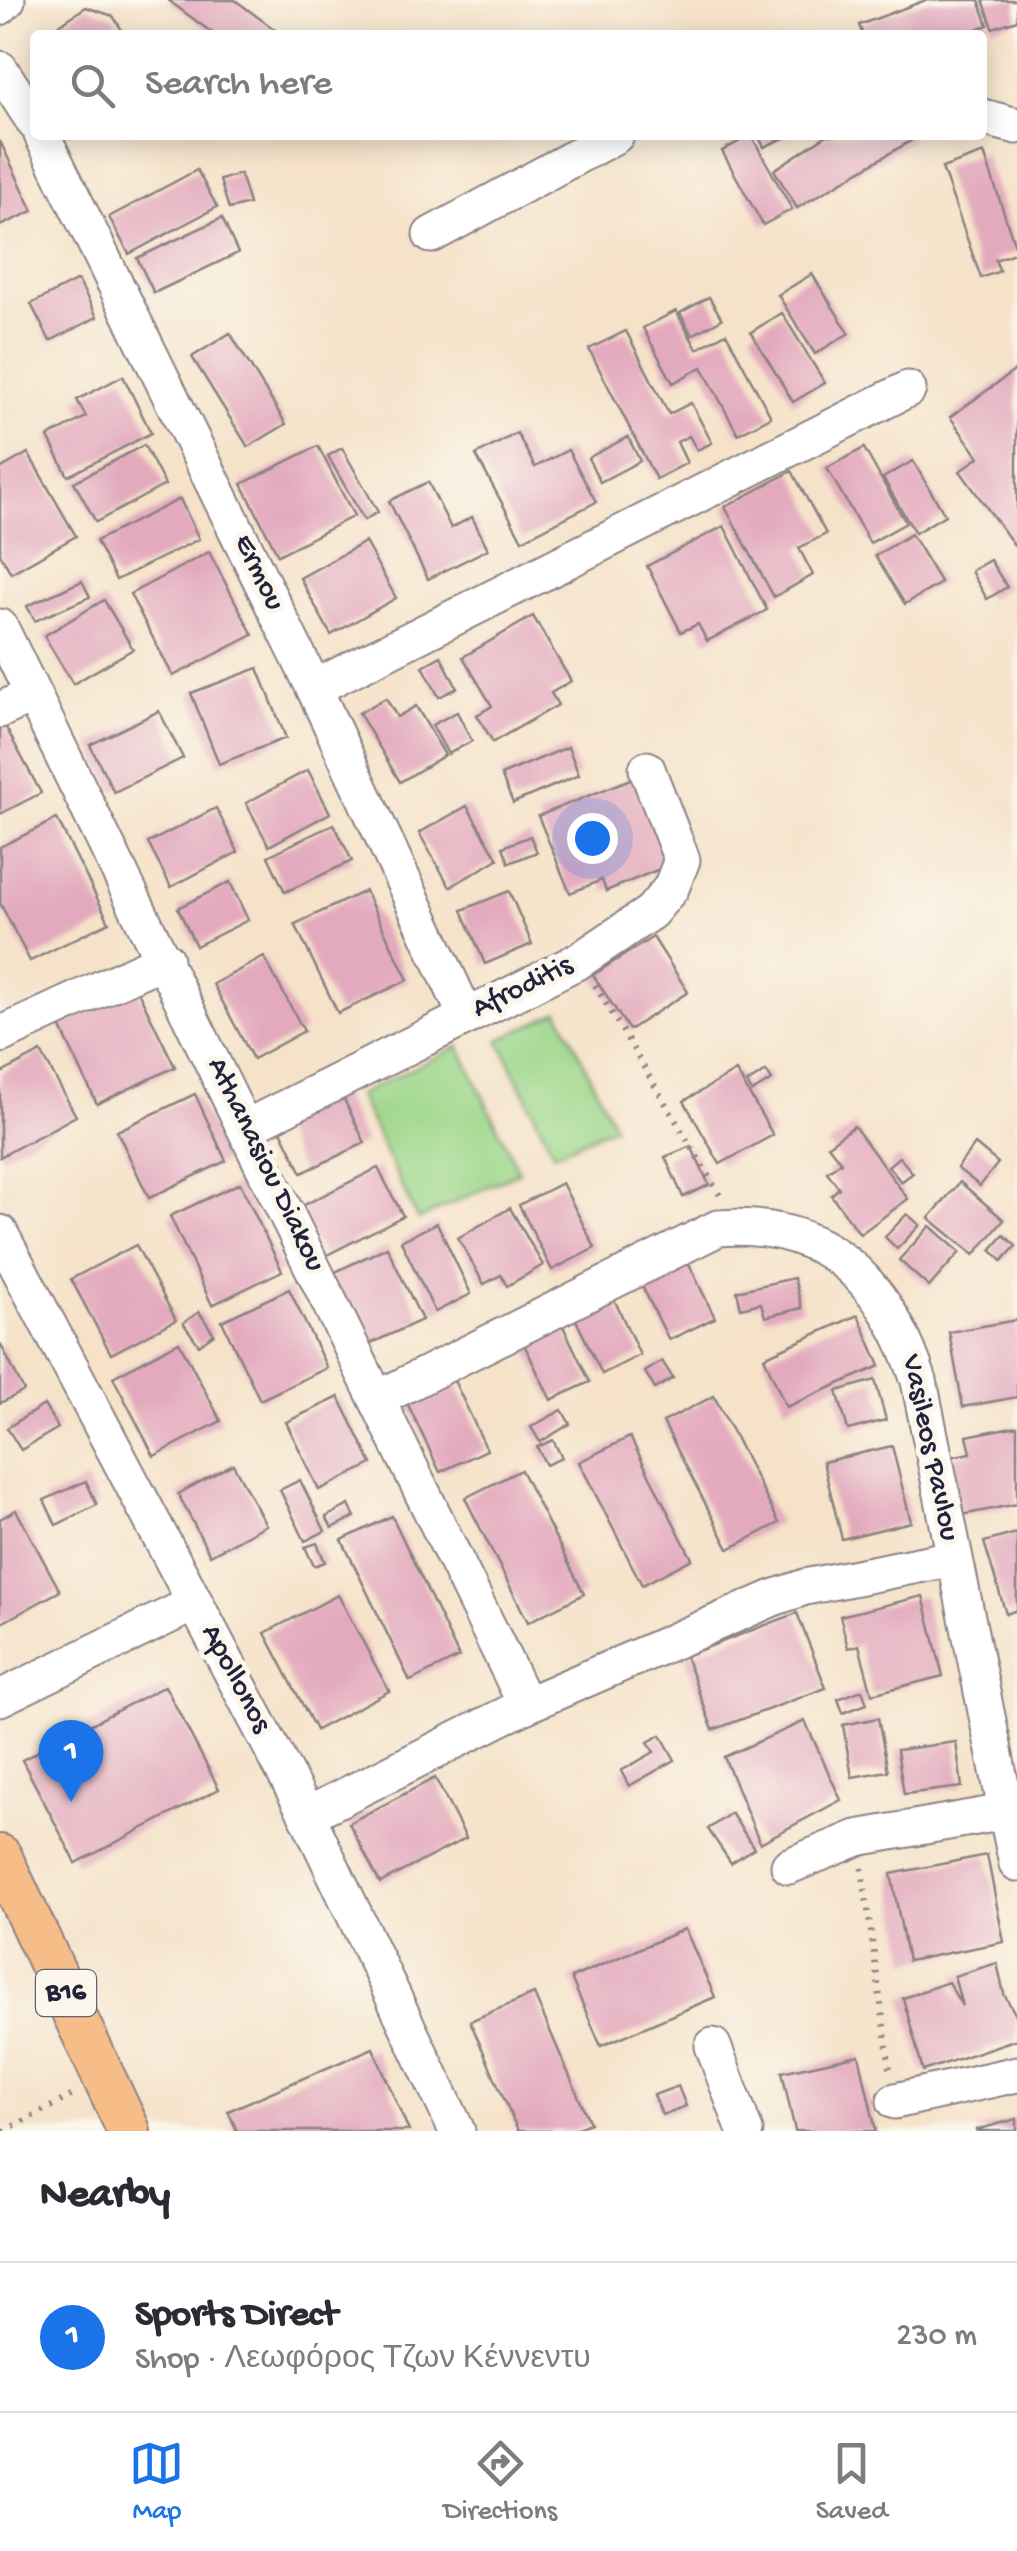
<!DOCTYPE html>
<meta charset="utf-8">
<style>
body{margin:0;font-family:"Gochi Hand",sans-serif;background:#f7f7f7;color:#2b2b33}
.you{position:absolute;left:592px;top:838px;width:35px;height:35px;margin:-25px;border:8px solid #fff;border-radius:50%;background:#1a73e8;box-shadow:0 0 0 15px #1a73e833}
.badge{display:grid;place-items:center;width:65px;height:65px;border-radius:50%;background:#1a73e8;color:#fff;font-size:32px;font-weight:700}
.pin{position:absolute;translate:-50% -82px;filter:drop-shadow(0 2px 5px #0008)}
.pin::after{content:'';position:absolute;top:52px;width:35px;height:30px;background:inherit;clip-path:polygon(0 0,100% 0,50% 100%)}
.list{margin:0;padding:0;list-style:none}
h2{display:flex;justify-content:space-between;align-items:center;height:130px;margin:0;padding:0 40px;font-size:42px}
h2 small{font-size:32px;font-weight:400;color:#7c7c81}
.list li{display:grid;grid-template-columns:65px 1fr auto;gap:30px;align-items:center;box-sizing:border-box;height:150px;padding:0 40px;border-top:2px solid #e1e1e2}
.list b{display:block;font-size:38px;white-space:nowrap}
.list p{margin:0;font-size:32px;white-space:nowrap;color:#7c7c81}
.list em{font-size:32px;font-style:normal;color:#7c7c81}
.icon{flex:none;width:55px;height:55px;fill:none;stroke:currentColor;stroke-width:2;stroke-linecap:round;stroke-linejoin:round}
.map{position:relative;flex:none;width:1017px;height:2131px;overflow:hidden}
.search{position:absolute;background:#fff;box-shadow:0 5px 25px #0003;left:30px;right:30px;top:30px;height:110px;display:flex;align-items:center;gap:25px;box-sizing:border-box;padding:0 35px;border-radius:10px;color:#7c7c81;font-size:38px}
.sheet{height:280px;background:#fff}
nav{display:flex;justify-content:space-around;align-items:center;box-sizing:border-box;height:140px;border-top:2px solid #e1e1e2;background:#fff;font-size:28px;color:#7c7c81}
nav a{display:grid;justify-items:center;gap:5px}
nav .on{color:#1a73e8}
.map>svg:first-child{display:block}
.green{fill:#9dd78b;stroke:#607c63;stroke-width:2.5}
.building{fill:#e3aabe}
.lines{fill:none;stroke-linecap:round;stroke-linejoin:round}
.minor-casing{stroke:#8c8282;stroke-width:39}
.major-casing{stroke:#8c8282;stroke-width:46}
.path{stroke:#8c8282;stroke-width:6;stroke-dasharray:2.5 8;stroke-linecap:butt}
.minor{stroke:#fff;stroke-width:35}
.major{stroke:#f7bd88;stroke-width:42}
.labels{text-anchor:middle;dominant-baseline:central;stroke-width:10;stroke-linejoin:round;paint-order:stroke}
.shield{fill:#fbf7ec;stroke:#636270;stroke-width:2.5}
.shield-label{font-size:28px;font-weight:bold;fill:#22223b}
.street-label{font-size:30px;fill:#22223b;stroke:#fbf7ec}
</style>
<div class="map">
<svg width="1017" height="2131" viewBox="0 0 1017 2131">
<rect width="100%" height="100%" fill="#fbf7ec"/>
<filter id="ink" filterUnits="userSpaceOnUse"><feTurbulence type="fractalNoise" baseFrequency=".01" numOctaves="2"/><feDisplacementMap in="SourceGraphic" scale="20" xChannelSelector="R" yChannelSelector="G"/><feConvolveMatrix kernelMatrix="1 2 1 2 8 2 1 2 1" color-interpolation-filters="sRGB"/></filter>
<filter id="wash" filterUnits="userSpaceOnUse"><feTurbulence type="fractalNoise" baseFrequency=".0048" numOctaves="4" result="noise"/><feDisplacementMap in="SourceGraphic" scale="40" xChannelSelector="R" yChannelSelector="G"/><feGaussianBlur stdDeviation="2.25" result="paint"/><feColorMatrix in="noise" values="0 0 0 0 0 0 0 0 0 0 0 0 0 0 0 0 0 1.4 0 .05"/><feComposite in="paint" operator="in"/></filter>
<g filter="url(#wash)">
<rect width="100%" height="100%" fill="#f5e2c9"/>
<!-- green -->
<g class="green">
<path d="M559 1011 614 1126 554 1154 499 1040Z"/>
<path d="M459 1046 519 1172 418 1220 358 1095Z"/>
</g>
<g id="blocks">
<!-- building -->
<g class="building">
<path d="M168 0H235L282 35H215Z"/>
<path d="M926 0H979L988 25 960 35H863L859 25Z"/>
<path d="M983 0H1017V20L993 28Z"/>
<path d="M86 7 113 16 125 35H44Z"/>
<path d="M751 135 792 209 763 225 722 151Z"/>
<path d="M758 135H790L764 147Z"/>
<path d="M827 135H909L912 140 797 208 774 170Z"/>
<path d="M0 141 33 211 0 226Z"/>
<path d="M984 153 1017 252 995 260 1000 271 981 278 942 168Z"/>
<path d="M197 170 217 207 129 254 109 217Z"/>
<path d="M240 174 249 204 229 209 220 180Z"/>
<path d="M222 218 238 253 154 293 137 258Z"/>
<path d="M812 274 849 333 815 354 778 295Z"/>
<path d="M78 280 97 317 50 341 31 304Z"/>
<path d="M709 297 722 319 692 335 680 313Z"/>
<path d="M676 311 697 349 726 333 771 417 738 434 702 367 673 383 643 328Z"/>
<path d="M782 313 825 383 793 402 751 332Z"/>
<path d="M626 331 669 414 691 403 712 443 697 450 689 436 677 442 687 463 656 479 589 349Z"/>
<path d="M230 333 286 424 248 447 192 357Z"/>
<path d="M1017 369V549L960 471 979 457 950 417Z"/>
<path d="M123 376 151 433 68 476 48 437 86 417 77 400Z"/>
<path d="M517 433 535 467 568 450 596 502 522 540 476 455Z"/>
<path d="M628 437 640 461 600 482 588 458Z"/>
<path d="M144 445 165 485 96 522 74 482Z"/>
<path d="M318 446 354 516 278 555 242 484Z"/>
<path d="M342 448 378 512 364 520 328 456Z"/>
<path d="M864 448 906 523 870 543 827 468Z"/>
<path d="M28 453 76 536 11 573 0 554V469Z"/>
<path d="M913 461 945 515 915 533 883 478Z"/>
<path d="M792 471 826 534 799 548 813 575 774 597 725 507Z"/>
<path d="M428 482 451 528 472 517 488 549 428 579 389 501Z"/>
<path d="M180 499 199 539 116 580 96 541Z"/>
<path d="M724 526 767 610 707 641 698 624 681 632 647 566Z"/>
<path d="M911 534 941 583 905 604 875 556Z"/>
<path d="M365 542 396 598 331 635 300 578Z"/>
<path d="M209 552 253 635 173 676 130 594Z"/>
<path d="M990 560 1007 587 987 599 971 571Z"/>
<path d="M82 581 90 597 35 621 27 606Z"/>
<path d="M104 600 133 649 73 684 44 636Z"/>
<path d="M533 616 571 681 551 693 558 705 493 742 477 715 492 706 463 657Z"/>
<path d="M441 656 457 688 439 697 423 666Z"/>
<path d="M258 668 286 738 219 764 191 693Z"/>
<path d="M386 698 397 717 416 706 445 755 400 782 359 713Z"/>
<path d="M159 711 183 758 114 792 90 745Z"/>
<path d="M457 712 472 741 448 754 432 725Z"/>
<path d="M3 722 41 793 0 814V723Z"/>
<path d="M568 747 579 775 513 803 501 775Z"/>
<path d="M308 770 330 813 269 846 246 803Z"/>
<path d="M643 774 679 861 606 891 602 880 570 893 538 816Z"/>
<path d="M467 806 498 859 450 887 419 833Z"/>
<path d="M216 808 238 852 171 887 148 843Z"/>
<path d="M57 819 109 922 30 961 0 903V847Z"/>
<path d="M334 824 352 861 285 892 268 856Z"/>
<path d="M530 836 537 852 509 863 503 847Z"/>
<path d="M230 882 248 920 196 946 178 908Z"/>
<path d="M365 891 408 980 338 1013 295 924Z"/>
<path d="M509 891 532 944 485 964 462 910Z"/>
<path d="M653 937 688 992 629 1030 593 975Z"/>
<path d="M264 957 304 1031 253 1059 213 984Z"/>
<path d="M137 989 175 1067 97 1104 60 1026Z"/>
<path d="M41 1052 76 1116 0 1157V1074Z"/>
<path d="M736 1071 773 1135 720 1164 684 1101Z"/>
<path d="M766 1071 772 1080 752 1092 747 1083Z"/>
<path d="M339 1089 365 1143 302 1173 276 1120Z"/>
<path d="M195 1094 226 1161 149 1198 117 1131Z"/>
<path d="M854 1126 908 1199 860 1234 831 1195 839 1188 827 1172 841 1162 828 1145Z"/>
<path d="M975 1144 998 1163 980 1186 957 1168Z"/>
<path d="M691 1146 709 1185 683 1197 665 1157Z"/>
<path d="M899 1157 913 1173 901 1182 888 1166Z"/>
<path d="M378 1168 403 1216 323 1257 298 1208Z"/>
<path d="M960 1182 1004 1220 974 1255 929 1218Z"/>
<path d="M240 1183 282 1271 212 1305 170 1216Z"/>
<path d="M562 1183 595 1248 552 1270 519 1205Z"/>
<path d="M510 1208 543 1265 507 1286 501 1275 484 1284 458 1238Z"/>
<path d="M907 1214 920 1225 897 1249 885 1237Z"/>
<path d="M437 1223 471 1294 435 1312 401 1241Z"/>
<path d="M930 1226 960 1252 929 1287 899 1260Z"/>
<path d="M1004 1235 1016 1246 1002 1261 991 1250Z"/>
<path d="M136 1245 176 1320 111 1354 71 1279Z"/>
<path d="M387 1247 422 1320 363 1347 329 1275Z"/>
<path d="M687 1260 715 1318 669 1340 640 1282Z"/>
<path d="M794 1278 802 1308 765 1317 761 1303 741 1308 737 1291Z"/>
<path d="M289 1289 327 1368 260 1400 222 1321Z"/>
<path d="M613 1297 640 1355 602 1374 574 1316Z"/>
<path d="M199 1312 214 1334 199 1345 183 1323Z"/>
<path d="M858 1315 880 1366 786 1407 764 1357Z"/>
<path d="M1017 1320V1397L963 1407 949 1332Z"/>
<path d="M561 1322 590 1382 551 1400 522 1340Z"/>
<path d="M179 1342 221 1421 154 1456 113 1377Z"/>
<path d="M0 1343 24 1391 0 1403Z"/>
<path d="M662 1361 673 1378 655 1389 645 1372Z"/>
<path d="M451 1374 487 1450 440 1472 404 1396Z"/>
<path d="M875 1380 886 1420 848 1430 837 1391Z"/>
<path d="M714 1396 779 1523 729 1549 663 1422Z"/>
<path d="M339 1397 372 1464 319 1490 286 1422Z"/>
<path d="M44 1405 58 1428 21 1450 7 1428Z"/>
<path d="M562 1410 570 1424 540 1442 531 1427Z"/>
<path d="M1017 1426V1504L962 1515 950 1457 971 1453 967 1436Z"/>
<path d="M630 1437 692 1559 642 1585 579 1462Z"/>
<path d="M553 1440 562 1458 546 1465 537 1447Z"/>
<path d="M892 1446 911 1522 842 1539 823 1462Z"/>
<path d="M233 1464 266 1525 210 1555 178 1494Z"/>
<path d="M521 1470 584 1594 528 1622 465 1498Z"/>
<path d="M300 1480 325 1531 305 1541 280 1490Z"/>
<path d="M86 1481 97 1505 56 1525 44 1500Z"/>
<path d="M349 1505 355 1517 332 1528 326 1517Z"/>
<path d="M16 1510 60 1591 0 1624V1519Z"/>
<path d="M392 1516 459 1657 410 1681 342 1540Z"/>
<path d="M1017 1533V1610L1006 1614 984 1542Z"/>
<path d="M317 1543 325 1562 314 1566 305 1547Z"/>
<path d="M338 1595 389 1691 316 1730 265 1633Z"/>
<path d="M923 1596 943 1676 872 1694 859 1645 848 1648 840 1616Z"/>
<path d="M797 1613 826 1688 713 1730 685 1656Z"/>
<path d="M165 1686 219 1789 76 1863 22 1760Z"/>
<path d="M862 1690 867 1704 843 1713 838 1699Z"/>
<path d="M878 1718 888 1771 852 1777 843 1725Z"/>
<path d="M805 1721 841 1800 760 1843 724 1757Z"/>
<path d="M661 1735 675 1760 629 1786 621 1771 654 1752 648 1742Z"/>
<path d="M956 1742 962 1787 904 1794 897 1750Z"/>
<path d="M435 1778 466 1838 380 1883 349 1823Z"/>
<path d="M731 1813 754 1848 731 1863 708 1829Z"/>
<path d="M987 1855 1004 1942 908 1961 891 1874Z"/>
<path d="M685 1929 715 1997 601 2046 571 1978Z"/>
<path d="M997 1963 1004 1994 1017 2017V2039L923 2071 903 1998 948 1982 962 2006 954 1976Z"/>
<path d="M534 1994 590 2123 570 2131H518L470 2021Z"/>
<path d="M373 2048 409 2131H237L228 2111Z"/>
<path d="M859 2055 876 2131H795L782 2072Z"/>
<path d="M678 2086 686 2106 662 2115 654 2095Z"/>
<path d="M1017 2119V2131H976V2130Z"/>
</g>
</g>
</g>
<g filter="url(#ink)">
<use href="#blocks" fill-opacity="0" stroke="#8c8282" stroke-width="2.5"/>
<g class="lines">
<!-- minor casing -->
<g class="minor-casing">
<g id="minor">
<path d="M0 7 7 0"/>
<path d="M0 69 35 123"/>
<path d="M982 117 1017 126"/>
<path d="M42 135 314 688 466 1016"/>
<path d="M431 235 616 135"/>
<path d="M0 627 526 1705"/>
<path d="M314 688 908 389"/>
<path d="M0 710 33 695"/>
<path d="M0 1035 165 959"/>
<path d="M247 1127 580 960 651 912 671 888 682 860 647 769"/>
<path d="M0 1233 307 1815 457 2131"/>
<path d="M379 1398 718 1228C828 1220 887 1283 919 1381L1017 1864"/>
<path d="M0 1698 195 1603"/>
<path d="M307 1815 526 1705 773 1598 805 1587 954 1558"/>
<path d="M789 1866 857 1838 1005 1812"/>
<path d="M713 2046 745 2131"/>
<path d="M895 2101 1017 2074"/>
</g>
</g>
<!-- major casing -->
<g class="major-casing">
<path id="major" d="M0 1856 129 2131"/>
</g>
<!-- path -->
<g class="path">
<path d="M595 985 721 1197"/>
<path d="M862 1868 890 2069"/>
<path d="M4 2131 73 2095"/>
</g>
<!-- minor -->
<use href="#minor" class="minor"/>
<!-- major -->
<use href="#major" class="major"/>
</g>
</g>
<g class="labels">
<!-- shield labels -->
<rect class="shield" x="36" y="1970" width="60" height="46" rx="8"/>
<g class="shield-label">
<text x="66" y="1993">B16</text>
</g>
<!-- street labels -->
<g class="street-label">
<text transform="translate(258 573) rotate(64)">Ermou</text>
<text transform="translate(523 988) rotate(-26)">Afroditis</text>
<text transform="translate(265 1165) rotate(64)">Athanasiou Diakou</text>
<text transform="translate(929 1448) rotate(78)">Vasileos Pavlou</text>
<text transform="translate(235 1679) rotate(62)">Apollonos</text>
</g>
</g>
</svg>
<div class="you"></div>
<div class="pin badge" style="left:71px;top:1802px">1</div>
<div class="search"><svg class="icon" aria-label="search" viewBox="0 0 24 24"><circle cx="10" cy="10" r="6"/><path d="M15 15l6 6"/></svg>Search here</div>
</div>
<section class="sheet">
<h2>Nearby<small></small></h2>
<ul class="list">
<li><span class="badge">1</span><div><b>Sports Direct</b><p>Shop · Λεωφόρος Τζων Κέννεντυ</p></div><em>230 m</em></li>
</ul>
</section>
<nav>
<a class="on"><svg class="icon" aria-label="map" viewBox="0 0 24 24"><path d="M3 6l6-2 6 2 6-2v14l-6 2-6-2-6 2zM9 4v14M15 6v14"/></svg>Map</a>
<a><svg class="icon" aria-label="directions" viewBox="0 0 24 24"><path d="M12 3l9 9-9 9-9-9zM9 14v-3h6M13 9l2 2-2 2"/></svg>Directions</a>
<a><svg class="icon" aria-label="saved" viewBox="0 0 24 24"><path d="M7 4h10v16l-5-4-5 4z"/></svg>Saved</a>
</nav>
